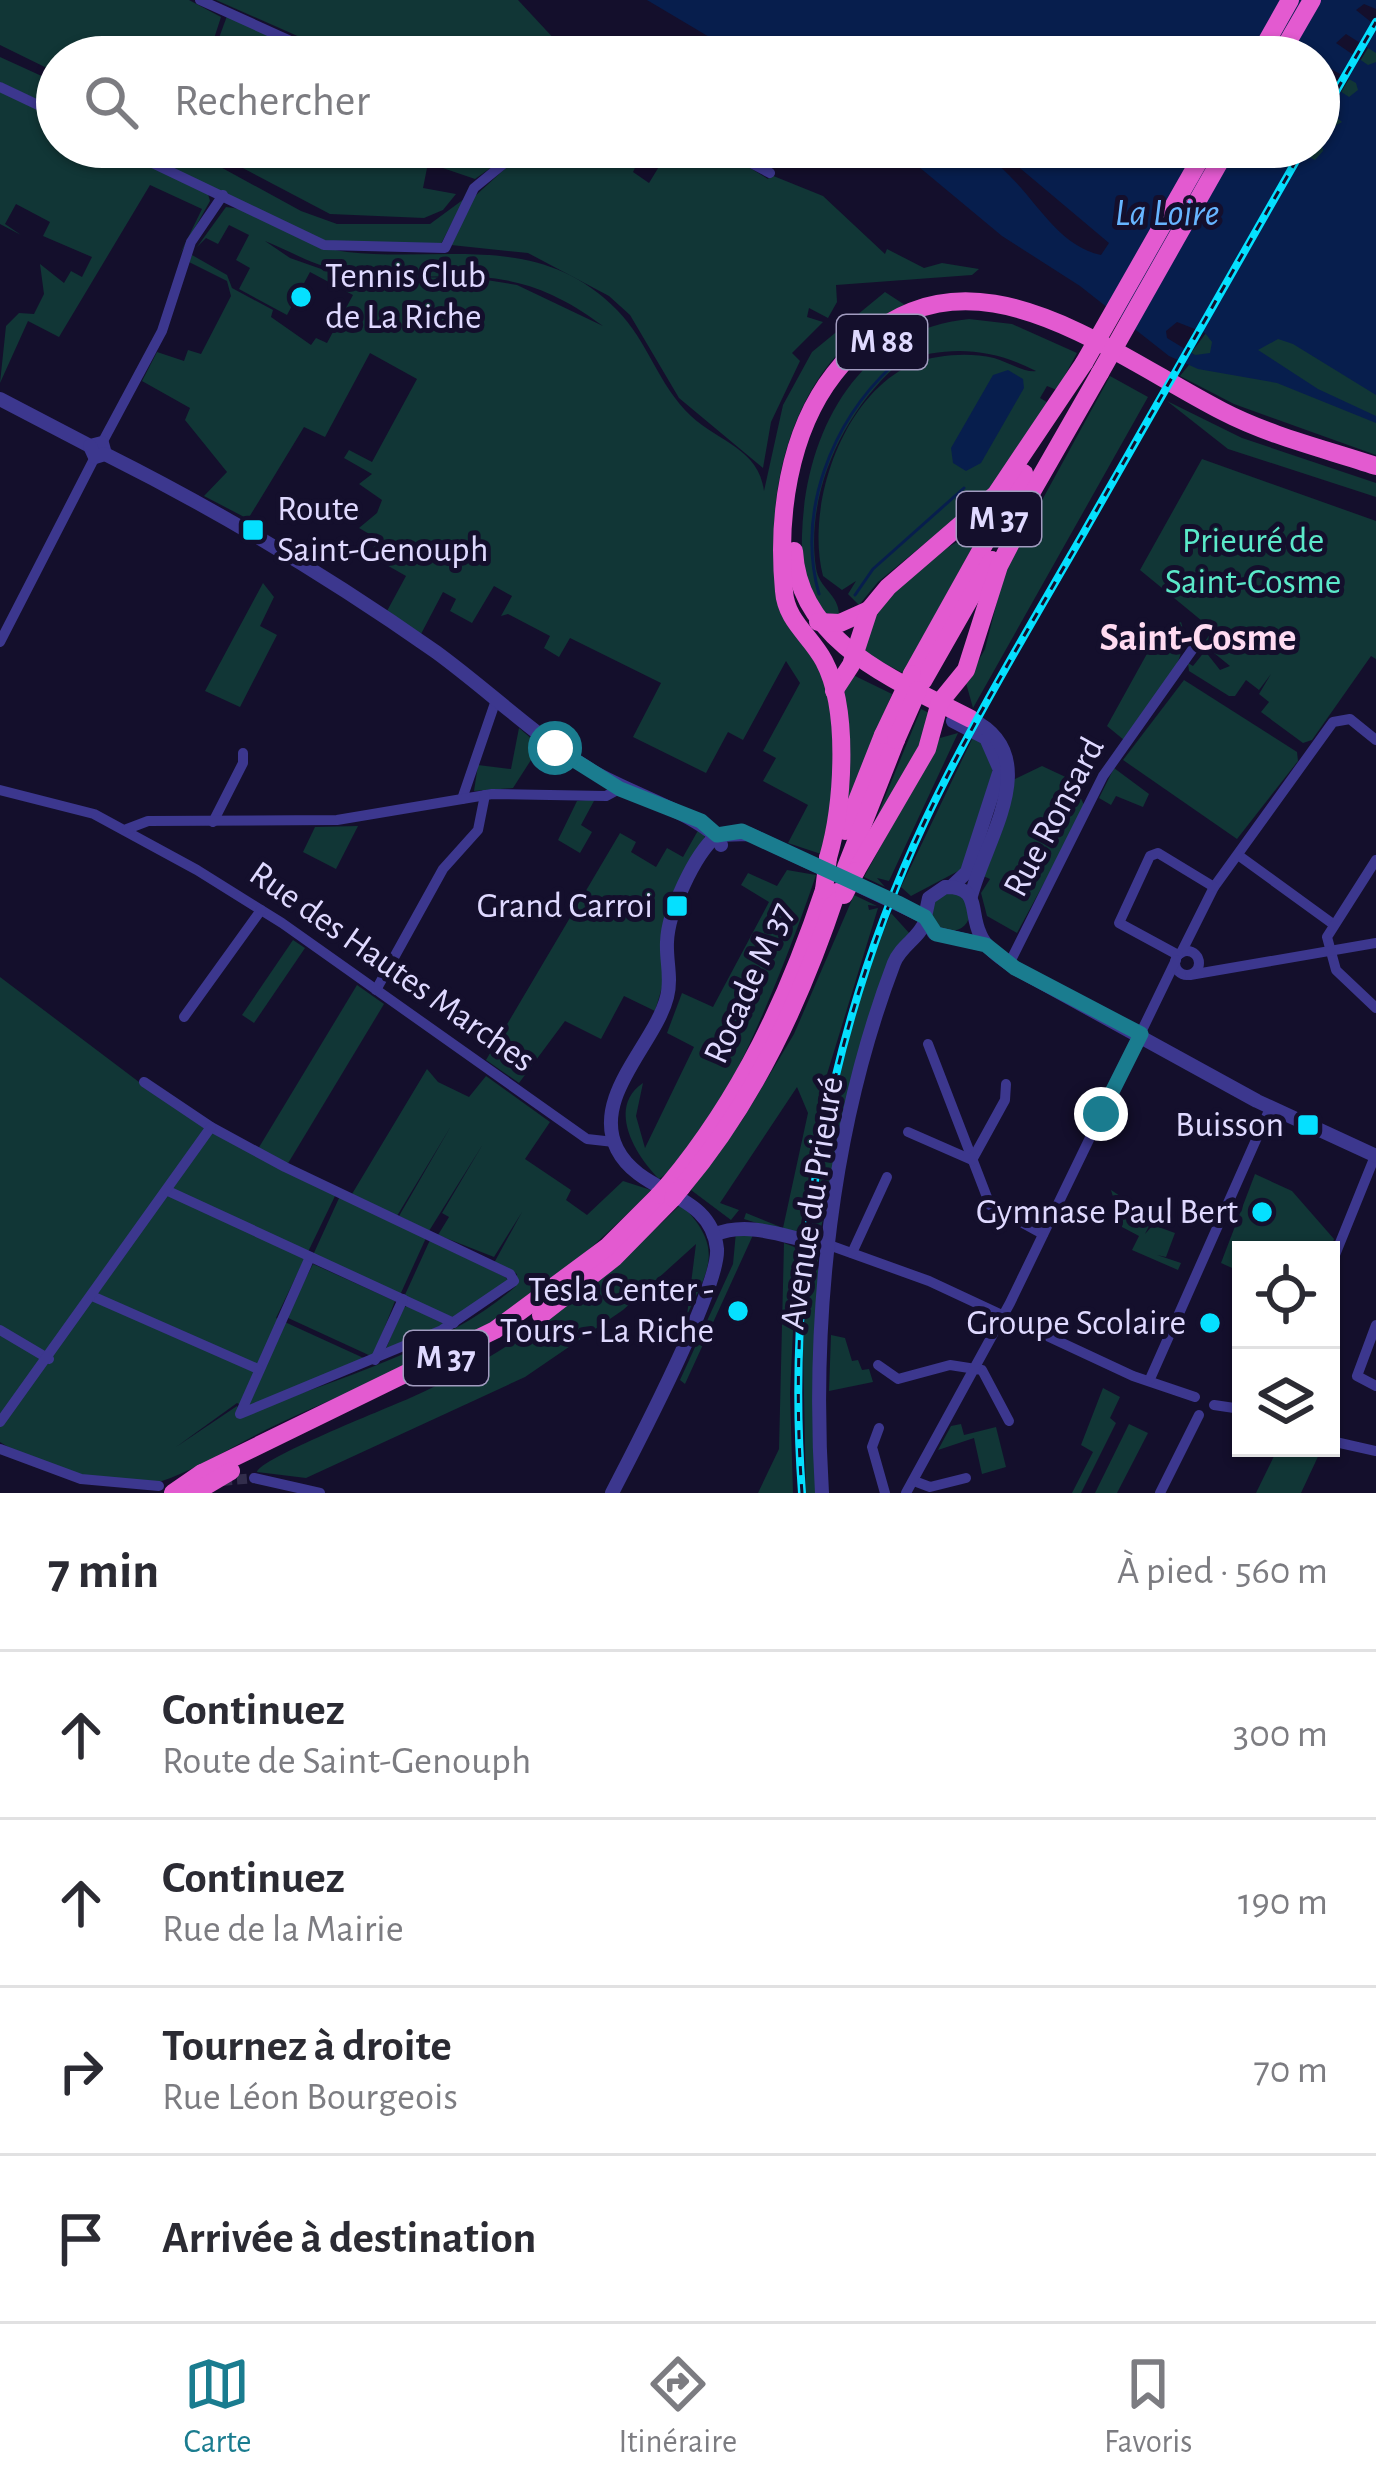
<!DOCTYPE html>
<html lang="fr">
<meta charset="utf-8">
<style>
body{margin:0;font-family:"Alegreya Sans",sans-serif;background:#f2f2f3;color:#2b2b33}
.controls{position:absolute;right:36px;bottom:36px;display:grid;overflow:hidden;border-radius:0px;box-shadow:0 3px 9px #0004}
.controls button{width:108px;height:108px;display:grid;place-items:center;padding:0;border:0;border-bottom:3px solid #e1e1e2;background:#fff;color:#2b2b33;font:60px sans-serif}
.stop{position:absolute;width:36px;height:36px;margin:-27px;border:9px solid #1a7c8f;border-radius:50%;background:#fff}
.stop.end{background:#1a7c8f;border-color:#fff;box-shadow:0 3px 12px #0008}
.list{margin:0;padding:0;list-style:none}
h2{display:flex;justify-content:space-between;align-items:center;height:156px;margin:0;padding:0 48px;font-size:51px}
h2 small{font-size:39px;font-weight:400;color:#7c7c81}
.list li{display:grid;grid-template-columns:78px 1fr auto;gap:36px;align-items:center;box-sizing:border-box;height:168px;padding:0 48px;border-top:3px solid #e1e1e2}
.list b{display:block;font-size:45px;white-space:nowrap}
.list p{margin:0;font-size:39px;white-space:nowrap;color:#7c7c81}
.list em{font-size:39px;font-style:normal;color:#7c7c81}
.icon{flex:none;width:66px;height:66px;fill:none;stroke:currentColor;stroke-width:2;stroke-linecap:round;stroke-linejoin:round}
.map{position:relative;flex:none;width:1376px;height:1493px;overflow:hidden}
.search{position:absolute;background:#fff;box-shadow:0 3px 9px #0004;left:36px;right:36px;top:36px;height:132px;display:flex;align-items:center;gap:30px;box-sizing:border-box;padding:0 42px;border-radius:66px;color:#7c7c81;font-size:45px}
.sheet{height:828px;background:#fff}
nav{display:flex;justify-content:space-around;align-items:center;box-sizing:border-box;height:168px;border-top:3px solid #e1e1e2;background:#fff;font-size:33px;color:#7c7c81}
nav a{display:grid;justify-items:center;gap:6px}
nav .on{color:#1a7c8f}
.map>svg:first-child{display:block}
.green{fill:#113636;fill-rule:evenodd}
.water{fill:#071e4d;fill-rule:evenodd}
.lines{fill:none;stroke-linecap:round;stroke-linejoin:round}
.stream{stroke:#071e4d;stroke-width:3}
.minor-tunnel{stroke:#322d4c;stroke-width:10;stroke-dasharray:10 5;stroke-linecap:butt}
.minor{stroke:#3c378e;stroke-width:10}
.tertiary{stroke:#3c378e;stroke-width:14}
.trunk{stroke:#e35ad0;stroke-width:18}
.rail-casing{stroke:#05e0ff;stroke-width:8}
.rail{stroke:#140f2c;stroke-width:3;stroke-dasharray:9;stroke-linecap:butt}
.trunk-bridge{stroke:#e35ad0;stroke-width:18}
.route{stroke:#1a7c8f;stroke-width:15}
.poi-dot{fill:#05e0ff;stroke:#140f2c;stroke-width:4.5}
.labels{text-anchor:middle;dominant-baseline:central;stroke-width:10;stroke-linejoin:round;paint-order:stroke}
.shield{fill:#140f2c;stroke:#a29cc0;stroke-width:3}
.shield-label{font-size:33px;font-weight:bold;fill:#dfd9ff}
.poi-label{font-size:36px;fill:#dfd9ff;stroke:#140f2c;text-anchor:end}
.park-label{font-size:36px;fill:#5be9c9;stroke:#140f2c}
.street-label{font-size:36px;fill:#dfd9ff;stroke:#140f2c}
.water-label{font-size:39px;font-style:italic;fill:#67b5ff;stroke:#140f2c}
.neighbourhood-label{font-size:39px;font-weight:bold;fill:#ffdbf1;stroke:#140f2c}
</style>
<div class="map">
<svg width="1376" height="1493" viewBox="0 0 1376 1493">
<rect width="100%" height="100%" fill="#140f2c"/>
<!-- green -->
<g class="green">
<path d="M0 0H189L221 17 208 57H57V73L0 45Z"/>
<path d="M216 0H518L571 57H345Z"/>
<path d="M227 16 319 57H212Z"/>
<path d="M1376 35V455L1234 404 1180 376 1196 356 1191 353 1215 321 1210 319 1221 300 1224 304 1309 147H1319L1322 123Z"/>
<path d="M0 57 57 83V109L0 82Z"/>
<path d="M0 91 57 117V147H115L208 194 210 201 179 256 202 209 150 185 59 337 28 321 0 383 6 326 19 313 34 314 44 294 40 264 64 283 71 271 82 277 92 257 43 236 50 222 16 204 5 224 21 235 0 224Z"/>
<path d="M130 147H184L301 211 337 224H430L464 199 441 244H337L314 238Z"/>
<path d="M203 147H520L475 179 437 166 427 168 423 188 456 194 443 210 424 218 330 214Z"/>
<path d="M529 147H645L633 172 649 183 671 147H703L699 155 722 168 730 156 768 179 771 175 823 196 885 254 887 249 924 268 942 263 979 269 972 275 836 285 837 302 828 318 809 308 807 317 823 322 792 353 800 361 771 422 763 468 679 398 630 315 609 296 528 253 451 245 475 196Z"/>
<path d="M226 207C268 210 304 247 347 252 444 263 539 230 617 310 648 341 658 385 691 416 719 442 759 449 764 491L783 405 812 352 885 292 905 305C806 348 767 463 775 566 777 601 811 640 823 674 843 732 834 796 821 854L788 843 808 805 763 781 776 758 763 751 800 683 786 661 743 740 728 732 706 773 633 737 661 683 570 638 559 657 544 648 550 636 508 614 501 616 512 596 494 586 472 623 450 611 456 599 443 592 421 634 387 611 406 576 369 555 378 539 359 528 377 513 382 500 359 484 372 474 344 458 349 450 372 462 417 379 370 353 325 437 304 427 248 519 204 496 227 472 185 420 190 408 142 381 157 352 184 361 188 350 201 354 231 296 227 281 189 262 192 255 227 275 232 288 273 310 271 317 311 345 316 338 327 343 353 295 310 272 287 315 239 289 250 268 236 260 249 235 229 225 218 244 206 238 197 247ZM265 241C290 251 316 267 343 271 449 289 502 250 603 326L517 285 474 278 341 276 290 258Z"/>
<path d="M969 319 1012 324 1077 353 1057 390 1047 386 1040 398 1050 404 1003 479 878 582 859 605 848 594 856 581 842 590 823 576C803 499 851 369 938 357 957 354 976 354 994 358 1008 362 1025 373 1036 371 992 348 949 345 902 361L893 352 889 355 895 367C842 415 805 495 816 568 819 589 839 594 839 615L825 613C805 594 801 561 802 535 805 432 858 330 969 319Z"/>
<path d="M1110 376 1148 397 973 708 966 683 985 649 1006 566Z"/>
<path d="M1167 401 1242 438 1376 483V497L1228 449Z"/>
<path d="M1202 459 1376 521V659L1371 656 1312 740 1303 743 1261 712 1269 702 1259 694 1271 674 1259 690 1246 680 1235 696H1229L1189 671 1188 663 1193 666 1205 651 1220 670 1230 666 1203 644 1213 630 1140 570Z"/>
<path d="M982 530 903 673 859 650C876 597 932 550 982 530Z"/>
<path d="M263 583 274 597 260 626 277 635 240 707 205 691Z"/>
<path d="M1181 622C1195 661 1146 709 1124 740L1107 726 1159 632Z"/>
<path d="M851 674 892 694 848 802 838 697Z"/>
<path d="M1184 680 1297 752 1298 761 1237 839 1123 760Z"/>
<path d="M921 709 931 714 930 725 860 858Z"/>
<path d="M519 728 540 746 513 788 474 791 478 765 511 769Z"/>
<path d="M958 733 889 881 877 878 885 887 864 877 940 738Z"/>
<path d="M974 735C1015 763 976 831 964 868L911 896 901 887Z"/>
<path d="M1042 766 1072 780 1085 807 1017 933 987 916 981 893 990 879 981 875 1013 780Z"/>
<path d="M1114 768 1149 794 1143 807 1116 796 1111 805 1099 798Z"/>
<path d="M595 799 581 825 592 832 580 853 558 840 577 801Z"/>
<path d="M358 826 336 869 303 852 315 827Z"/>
<path d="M700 827 706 840 662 928 663 984 655 1011 624 996 601 1039 565 1021 519 1083 486 1060 620 833 636 842 631 852 656 867 667 848 683 857Z"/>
<path d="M787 870 816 875C792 947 720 1141 659 1179 636 1156 606 1108 643 1083L636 1116 645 1148 694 1047 667 1033 682 993 713 1007 769 902 741 885 748 873 777 886Z"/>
<circle cx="951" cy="912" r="19"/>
<path d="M854 895 877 906 868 905 869 910 878 908 824 1084 799 1236 744 1219 746 1213 783 1228 808 1113 797 1087 720 1203 739 1210 731 1220 691 1190 743 1119 794 1034Z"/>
<path d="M891 913 910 934 897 947 818 1238 811 1234C828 1125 848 1015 891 913Z"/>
<path d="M293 940 305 948 254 1023 242 1015Z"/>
<path d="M0 977 139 1082 336 1194 276 1318 368 1360 247 1408 237 1403 176 1447 237 1406 242 1414C326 1384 449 1347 516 1286L517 1274 494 1263 522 1212 494 1257 438 1235 449 1217 442 1213 483 1144 429 1231 399 1216 451 1126 397 1216 352 1194 427 1069 438 1082 469 1097 486 1076 550 1122 525 1159 571 1190 566 1200 587 1215 623 1181 651 1190C604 1238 553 1285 496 1320 427 1362 352 1389 280 1423 239 1442 197 1470 159 1482 120 1493 33 1463 0 1442Z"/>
<path d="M357 985 384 1004 287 1165 258 1149Z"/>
<path d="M1255 1174 1292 1191 1334 1239 1330 1250H1241V1272L1221 1263Z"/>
<path d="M1111 1190 1153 1218 1145 1234 1153 1225 1175 1233 1166 1257 1157 1255 1181 1263 1178 1270 1132 1250 1139 1236 1122 1227Z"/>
<path d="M340 1196 426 1238 400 1295 313 1255Z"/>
<path d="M681 1204C723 1247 711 1266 687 1315L696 1244 623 1310 525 1377 306 1478 257 1472C259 1459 385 1409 410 1398 515 1351 600 1284 681 1204Z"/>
<path d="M736 1232 753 1235 685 1384 680 1380 733 1264Z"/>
<path d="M430 1240 505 1277 509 1281 453 1319 404 1297Z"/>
<path d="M784 1243 797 1248 790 1393 793 1493H758L779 1449Z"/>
<path d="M818 1248V1493H806L803 1349 810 1250Z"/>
<path d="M313 1264 395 1301 373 1357 286 1317Z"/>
<path d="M407 1306 446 1324 385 1351 403 1308Z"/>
<path d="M831 1335 845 1338 852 1361 858 1360 862 1370 869 1369 873 1382 829 1391Z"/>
<path d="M1103 1388 1120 1397 1110 1418 1116 1423 1081 1493H1072L1093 1452 1081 1445Z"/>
<path d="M961 1424 964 1435 996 1427 1006 1467 982 1474 974 1438 938 1450 951 1426Z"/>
<path d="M1129 1424 1148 1433 1117 1493H1095Z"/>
<path d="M1278 1448H1322L1301 1493H1256Z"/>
</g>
<!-- water -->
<g class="water">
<path d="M647 0H1376V9L1364 4 1356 10 1376 26V53L1346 34 1336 43 1368 65 1376 62V395L1293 344 1278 339 1258 350 1318 389 1376 416V423L1277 383 1198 369 1169 356 1080 286 1002 236 895 147C916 147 942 143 962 147 1023 160 1042 243 1101 255L1109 243 995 147H1287L1315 160 1323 151 1319 121 1333 127 1342 122 1319 102V77L1349 97 1358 90 1356 83 1326 66 1319 73V57H743ZM1177 322 1205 333 1212 342 1210 353 1195 355 1167 338 1166 331Z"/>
<path d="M1008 370 1023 379 1024 388 981 463 966 471 953 463 951 448 993 375Z"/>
</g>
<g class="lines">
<!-- stream -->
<g class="stream">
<path d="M819 594C796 512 832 422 892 366"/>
<path d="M855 595 873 569 964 488"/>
</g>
<!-- minor-tunnel -->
<path class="minor-tunnel" d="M222 1481 254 1478"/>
<!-- minor -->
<g class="minor">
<path d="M200 0 326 57"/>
<path d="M0 87 57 114"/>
<path d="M119 147 324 245 445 248 474 188 524 147"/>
<path d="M721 147 770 173"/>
<path d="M102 443 162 331 191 242 223 195"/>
<path d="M0 642 95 457"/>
<path d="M0 790 94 814 197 870 282 923 587 1139 614 1142"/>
<path d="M462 799 496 700"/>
<path d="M213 822 243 763V753"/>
<path d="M127 829 148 821 337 820 492 794 606 796 619 789"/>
<path d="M1238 855 1333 924"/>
<path d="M1376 860 1327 937 1336 970 1376 1008"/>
<circle cx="1187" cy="963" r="12"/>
<path d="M1181 953 1214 887 1333 722 1350 719 1376 740"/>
<path d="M1178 955 1119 923 1150 856 1158 853 1214 887"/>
<path d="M1009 964 1103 776 1197 643"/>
<path d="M1190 975 1376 943"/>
<path d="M376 990 443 869 478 830 485 795"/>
<path d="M184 1017 261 910"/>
<path d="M928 1044 990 1205 1043 1234"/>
<path d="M144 1082 211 1127 285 1167 510 1274 514 1281 442 1330 240 1414 310 1257"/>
<path d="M908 1132 972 1160 1005 1100 1006 1084"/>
<path d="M168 1191 454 1323"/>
<path d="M829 1245 929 1281 1133 1376 1195 1397"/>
<path d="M852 1253 887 1177"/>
<path d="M1331 1265 1375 1156"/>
<path d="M92 1296 258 1369"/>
<path d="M1376 1325 1357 1376 1376 1386"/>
<path d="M0 1330 49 1359"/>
<path d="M375 1360 403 1299"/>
<path d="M878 1365 898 1379 950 1365 982 1370 1009 1421"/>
<path d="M1150 1379 1271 1106"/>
<path d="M1214 1405 1241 1409"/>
<path d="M0 1422 211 1127"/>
<path d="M879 1428 872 1447 885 1493"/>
<path d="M1331 1441 1376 1451"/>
<path d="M0 1449 81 1479 159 1486"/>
<path d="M254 1478 320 1493"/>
<path d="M914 1481 930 1487 966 1478"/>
<path d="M906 1493 1010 1303 1176 960"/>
<path d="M1160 1493 1199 1415"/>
</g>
<!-- tertiary -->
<g class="tertiary">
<path d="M0 399 90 446 102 443 105 454"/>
<path d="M90 446 95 457 105 454C221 512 329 577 436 652 488 690 534 735 589 769 620 790 711 818 721 845"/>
<path d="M717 835 749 834 925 917"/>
<path d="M951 887 967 872 1000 770 986 738 953 721"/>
<path d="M971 896C986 838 1046 756 971 719"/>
<path d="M986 945 934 933 925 917 929 898 945 887C981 886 969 912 980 934 986 949 1002 959 1015 968L1257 1101 1376 1156"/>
<path d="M714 1235C751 1219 790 1240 829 1245"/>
<path d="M612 1493C634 1450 720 1287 717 1249 711 1191 641 1196 617 1149 591 1097 655 1044 667 997 672 978 666 961 667 942 668 912 694 855 717 835"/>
<path d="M822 1493C811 1318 831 1128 894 963 901 945 919 939 926 920"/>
</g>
<!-- trunk -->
<g class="trunk">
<path d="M1258 57 1290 0"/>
<path d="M1279 57 1312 0"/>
<path d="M1018 516 1100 373"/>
<path d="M794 551C799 644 898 681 971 719"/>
<path d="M818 622 840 623 869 610"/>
<path d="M912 674 1024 473"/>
<path d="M923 681 992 560"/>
<path d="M834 691 851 665 869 610 888 587 996 494 1084 363"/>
<path d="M845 831 883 735"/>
<path d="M828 858C843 806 850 710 824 661 811 636 786 621 784 591 777 518 788 433 834 374 952 221 1098 347 1222 411 1270 436 1325 449 1376 466"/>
<path d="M846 867 896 740"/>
<path d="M856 871 927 749 940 702 966 670 999 566 1023 520 1022 509"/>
<path d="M669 1184C742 1096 788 998 824 890"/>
<path d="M681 1188C755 1100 801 1000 837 892"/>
<path d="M541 1315 614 1258 673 1198"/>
<path d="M202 1473 495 1330 607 1247 659 1195"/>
</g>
<!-- rail casing -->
<g class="rail-casing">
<g id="rail">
<path d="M1319 121 1376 22"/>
<path d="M802 1493C785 1264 827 1029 925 821 972 722 1029 628 1083 534 1156 405 1230 276 1304 147"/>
</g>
</g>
<!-- rail -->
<use href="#rail" class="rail"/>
<!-- trunk-bridge -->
<g class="trunk-bridge">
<path d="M1084 363 1207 147"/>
<path d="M1100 373 1228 147"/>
<path d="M883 735 912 674"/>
<path d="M896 740 918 690"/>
<path d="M824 890 828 858"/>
<path d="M844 895 856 871"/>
<path d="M659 1195 669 1184"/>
<path d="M673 1198 681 1188"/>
<path d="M173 1493 202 1473"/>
<path d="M194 1493 231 1471"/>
</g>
</g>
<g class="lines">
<!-- route -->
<path class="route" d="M555 748 620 789 701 821 717 835 742 831 898 903 925 917 936 934 986 945 1015 968 1141 1034 1101 1114"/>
</g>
<!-- markers -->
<g class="poi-dot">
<circle cx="301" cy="297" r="12"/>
<rect x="241" y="518" width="24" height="24" rx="6"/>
<rect x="665" y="894" width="24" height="24" rx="6"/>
<rect x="1296" y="1113" width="24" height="24" rx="6"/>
<circle cx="1262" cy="1212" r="12"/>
<circle cx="738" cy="1311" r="12"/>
<circle cx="1210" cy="1323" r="12"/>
</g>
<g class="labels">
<!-- shield labels -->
<g class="shield">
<rect x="837" y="315" width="90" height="54" rx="9"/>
<rect x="957" y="492" width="84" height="54" rx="9"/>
<rect x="404" y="1331" width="84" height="54" rx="9"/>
</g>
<g class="shield-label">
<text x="882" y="342">M 88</text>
<text x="999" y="519">M 37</text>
<text x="446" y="1358">M 37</text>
</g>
<!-- poi labels -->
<g class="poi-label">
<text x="325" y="276" text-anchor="start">Tennis Club<tspan x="325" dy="41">de La Riche</tspan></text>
<text x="277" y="509" text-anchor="start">Route<tspan x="277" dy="41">Saint-Genouph</tspan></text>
<text x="653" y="906">Grand Carroi</text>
<text x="1284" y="1125">Buisson</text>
<text x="1238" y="1212">Gymnase Paul Bert</text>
<text x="714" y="1290">Tesla Center -<tspan x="714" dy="41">Tours - La Riche</tspan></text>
<text x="1186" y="1323">Groupe Scolaire</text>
</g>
<!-- park labels -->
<g class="park-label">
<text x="1253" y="541">Prieuré de<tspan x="1253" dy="41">Saint-Cosme</tspan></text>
</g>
<!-- street labels -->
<g class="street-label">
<text transform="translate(1054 817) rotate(-62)">Rue Ronsard</text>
<text transform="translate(392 967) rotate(35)">Rue des Hautes Marches</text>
<text transform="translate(749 983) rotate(-66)">Rocade M 37</text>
<text transform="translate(812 1203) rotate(-81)">Avenue du Prieuré</text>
</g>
<!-- water labels -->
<g class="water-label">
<text x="1167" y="213">La Loire</text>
</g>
<!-- neighbourhood labels -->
<g class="neighbourhood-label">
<text x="1198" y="638">Saint-Cosme</text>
</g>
</g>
</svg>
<div class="controls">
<button><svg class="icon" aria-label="locate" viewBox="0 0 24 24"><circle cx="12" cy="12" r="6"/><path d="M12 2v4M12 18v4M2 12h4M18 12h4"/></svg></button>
<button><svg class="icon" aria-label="layers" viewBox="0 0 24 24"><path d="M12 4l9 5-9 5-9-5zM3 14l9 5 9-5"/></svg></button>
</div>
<div class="stop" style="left:555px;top:748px"></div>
<div class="stop end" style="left:1101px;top:1114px"></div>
<div class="search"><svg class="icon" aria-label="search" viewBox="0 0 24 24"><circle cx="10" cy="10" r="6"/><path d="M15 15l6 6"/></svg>Rechercher</div>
</div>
<section class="sheet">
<h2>7 min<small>À pied · 560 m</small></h2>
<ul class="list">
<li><svg class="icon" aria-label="ahead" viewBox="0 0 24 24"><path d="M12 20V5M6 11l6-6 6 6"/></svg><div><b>Continuez</b><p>Route de Saint-Genouph</p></div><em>300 m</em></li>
<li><svg class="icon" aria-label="ahead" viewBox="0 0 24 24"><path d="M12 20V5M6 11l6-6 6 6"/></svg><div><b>Continuez</b><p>Rue de la Mairie</p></div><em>190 m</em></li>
<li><svg class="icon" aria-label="right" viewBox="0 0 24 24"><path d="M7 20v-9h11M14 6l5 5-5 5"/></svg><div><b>Tournez à droite</b><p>Rue Léon Bourgeois</p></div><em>70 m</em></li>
<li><svg class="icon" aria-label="arrive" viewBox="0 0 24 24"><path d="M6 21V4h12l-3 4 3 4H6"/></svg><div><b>Arrivée à destination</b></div></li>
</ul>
</section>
<nav>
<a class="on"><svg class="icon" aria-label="map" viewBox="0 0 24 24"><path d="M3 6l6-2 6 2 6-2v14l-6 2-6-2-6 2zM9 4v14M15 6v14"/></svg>Carte</a>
<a><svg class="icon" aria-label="directions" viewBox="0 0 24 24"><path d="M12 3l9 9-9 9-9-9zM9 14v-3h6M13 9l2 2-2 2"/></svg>Itinéraire</a>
<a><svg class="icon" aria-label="saved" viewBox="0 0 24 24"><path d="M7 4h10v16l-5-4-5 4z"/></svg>Favoris</a>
</nav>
